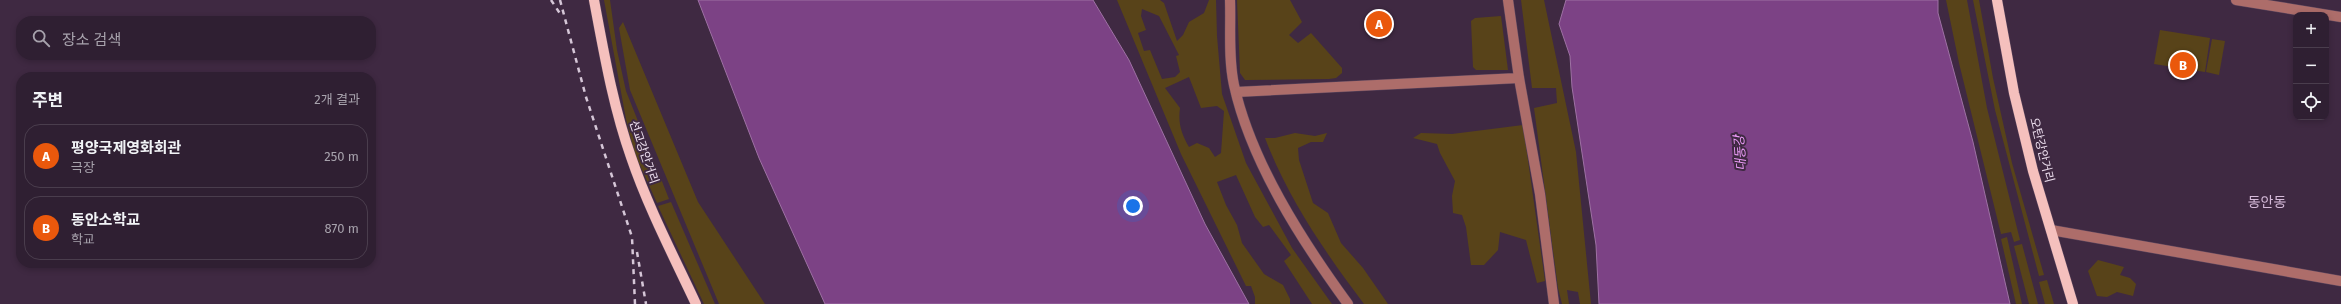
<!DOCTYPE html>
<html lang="ko">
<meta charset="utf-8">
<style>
body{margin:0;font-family:"Fira Sans","Noto Sans KR",sans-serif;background:#37273a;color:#f1f3f6}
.controls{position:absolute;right:12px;top:12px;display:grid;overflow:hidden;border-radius:8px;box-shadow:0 2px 6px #0003}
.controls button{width:36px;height:36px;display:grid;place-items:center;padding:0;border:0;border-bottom:1px solid #4a3d4d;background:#2f1f32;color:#f1f3f6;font:20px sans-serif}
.you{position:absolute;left:1133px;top:206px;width:14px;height:14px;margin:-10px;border:3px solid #fff;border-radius:50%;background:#1a73e8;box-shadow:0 0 0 6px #1a73e833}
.badge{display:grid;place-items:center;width:26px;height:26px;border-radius:50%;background:#ea580c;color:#fff;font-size:13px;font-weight:700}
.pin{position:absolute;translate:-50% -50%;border:2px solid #fff;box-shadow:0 1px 4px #0006}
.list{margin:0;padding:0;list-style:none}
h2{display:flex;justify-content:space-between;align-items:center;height:52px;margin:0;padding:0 16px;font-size:17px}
h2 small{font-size:13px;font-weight:400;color:#a7a2ac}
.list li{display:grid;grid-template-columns:26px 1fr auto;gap:12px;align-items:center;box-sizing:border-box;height:64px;margin:0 8px 8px;padding:0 8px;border:1px solid #4a3d4d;border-radius:16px}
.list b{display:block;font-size:15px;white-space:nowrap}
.list p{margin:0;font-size:13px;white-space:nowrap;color:#a7a2ac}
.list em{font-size:13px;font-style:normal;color:#a7a2ac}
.icon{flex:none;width:22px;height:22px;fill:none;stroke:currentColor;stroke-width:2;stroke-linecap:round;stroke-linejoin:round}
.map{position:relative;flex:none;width:2341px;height:304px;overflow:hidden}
.search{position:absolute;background:#2f1f32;box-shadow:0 2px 6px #0003;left:16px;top:16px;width:360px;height:44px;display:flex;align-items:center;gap:10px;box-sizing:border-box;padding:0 14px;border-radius:16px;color:#a7a2ac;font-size:15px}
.panel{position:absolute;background:#2f1f32;box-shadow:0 2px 6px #0003;left:16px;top:72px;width:360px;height:196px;border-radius:16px}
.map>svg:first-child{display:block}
.green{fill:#584319;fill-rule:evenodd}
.water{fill:#7c4285;stroke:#9e71a4}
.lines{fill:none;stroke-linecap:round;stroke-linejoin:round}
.minor-casing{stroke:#5b465e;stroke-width:11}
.major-casing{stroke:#5b465e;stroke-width:11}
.minor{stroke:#ad6d6a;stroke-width:10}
.major{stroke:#f5c0bd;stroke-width:10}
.rail{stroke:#d5c6d7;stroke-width:2.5;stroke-dasharray:5 5;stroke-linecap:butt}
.labels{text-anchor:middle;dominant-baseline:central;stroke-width:4;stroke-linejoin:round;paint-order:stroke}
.street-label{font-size:12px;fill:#ecdeee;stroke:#3f2942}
.water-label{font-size:13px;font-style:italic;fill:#ec9bf8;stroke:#3f2942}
.quarter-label{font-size:14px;fill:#d5bad9;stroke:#3f2942}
</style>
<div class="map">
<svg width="2341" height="304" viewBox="0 0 2341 304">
<rect width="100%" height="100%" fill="#3f2942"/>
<!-- green -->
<g class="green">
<path d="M604 0H610L617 50 626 91 669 199 657 203 634 152 626 119Z"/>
<path d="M1117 0H1160L1164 3 1177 41 1183 35 1189 22 1204 13 1209 0H1216L1217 36 1222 94 1246 163 1292 248 1332 304H1312L1284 261 1291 255 1269 225 1263 227 1255 217 1236 175 1217 182 1226 205 1237 225 1242 243 1264 274 1283 285 1290 299V304H1255V297L1251 286H1246L1181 154ZM1142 9 1159 16 1179 55 1176 56 1180 72 1175 77 1162 79 1150 50 1144 51 1138 33 1146 30 1141 16ZM1189 77 1201 108 1217 106 1224 111 1221 153 1215 157 1209 148 1197 143 1189 147C1181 133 1178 123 1180 108L1165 88Z"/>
<path d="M1237 0H1290L1302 22 1289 35 1298 43 1311 33 1342 68V73L1336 78 1329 79 1245 80 1240 73Z"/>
<path d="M1521 0H1544L1576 152 1591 304H1580L1578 292 1567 290 1569 304H1562L1558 288 1534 108 1557 103 1556 88H1532Z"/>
<path d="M1946 0H1967L1987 108 2020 240 2014 242 2011 232 2001 234 1959 63Z"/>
<path d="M1973 0H1979L1993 78 2012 163 2044 275 2039 276 1995 110Z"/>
<path d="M1501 16 1508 70H1476L1473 67 1471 21 1475 18Z"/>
<path d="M623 22 698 202 765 304H719L630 90 619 28Z"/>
<path d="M2160 30 2210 38 2205 72 2154 64Z"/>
<path d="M2212 39 2225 41 2219 75 2206 72Z"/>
<path d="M1523 125 1545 281 1537 283 1526 240 1500 232 1498 250 1484 265H1471L1466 227 1462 215 1453 213 1452 196 1455 181 1440 153 1437 144 1413 138 1421 133 1452 134Z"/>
<path d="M1295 133 1315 136 1327 133 1323 142H1311L1298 148 1299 160 1313 203 1328 213 1341 243 1363 268 1388 304H1364C1325 252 1288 199 1265 138H1275Z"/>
<path d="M671 202 715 304H704L658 206Z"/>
<path d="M2007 237 2022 304H2016L2001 239Z"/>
<path d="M2022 244 2038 304H2029L2014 246Z"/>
<path d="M2098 260 2124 267 2120 275 2130 278 2136 284 2133 296 2117 292 2107 297 2097 296 2088 271Z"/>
<path d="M2047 280 2054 304H2045L2039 282Z"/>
</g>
<!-- water -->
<g class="water">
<path d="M698 0H1093L1129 60 1205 224 1249 304H825L759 158Z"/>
<path d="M1566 0H1938V13L1973 142 2010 304H1599L1596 245 1572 87 1570 56 1559 24Z"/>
</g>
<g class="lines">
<!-- minor casing -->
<g class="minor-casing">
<g id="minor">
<path d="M1230 0C1231 27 1228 58 1234 85 1251 162 1302 241 1348 304"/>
<path d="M2236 0 2341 17"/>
<path d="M1519 78 1540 194 1554 304"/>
<path d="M1236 92 1519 78 1508 0"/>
<path d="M2051 230 2341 281"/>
</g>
</g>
<!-- major casing -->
<g class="major-casing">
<g id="major">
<path d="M594 0C604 53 613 106 631 157 648 207 673 255 696 304"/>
<path d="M1997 0 2014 93 2033 171 2073 304"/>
</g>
</g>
<!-- minor -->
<use href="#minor" class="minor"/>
<!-- major -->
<use href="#major" class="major"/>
<!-- rail -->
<g class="rail">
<path d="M551 0 561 15"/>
<path d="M560 0 586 97 632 237 635 304"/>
<path d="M637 252 646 304"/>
</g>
</g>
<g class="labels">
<!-- street labels -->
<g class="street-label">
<text transform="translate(2042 150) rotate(76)">오탄강안거리</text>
<text transform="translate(644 152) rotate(71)">선교강안거리</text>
</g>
<!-- water labels -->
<g class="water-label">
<text transform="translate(1740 153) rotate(-94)">대동강</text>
</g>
<!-- quarter labels -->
<g class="quarter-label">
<text x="2267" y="202">동안동</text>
</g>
</g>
</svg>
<div class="controls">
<button>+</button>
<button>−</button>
<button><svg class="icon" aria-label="locate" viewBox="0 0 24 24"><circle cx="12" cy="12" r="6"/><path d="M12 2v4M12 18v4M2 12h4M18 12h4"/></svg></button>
</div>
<div class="you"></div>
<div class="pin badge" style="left:1379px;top:24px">A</div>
<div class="pin badge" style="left:2183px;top:65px">B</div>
<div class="search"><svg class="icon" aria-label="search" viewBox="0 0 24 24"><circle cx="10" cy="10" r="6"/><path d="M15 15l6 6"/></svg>장소 검색</div>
<section class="panel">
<h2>주변<small>2개 결과</small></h2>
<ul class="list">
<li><span class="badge">A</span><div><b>평양국제영화회관</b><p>극장</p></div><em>250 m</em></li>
<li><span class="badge">B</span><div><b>동안소학교</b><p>학교</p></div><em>870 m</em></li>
</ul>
</section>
</div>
